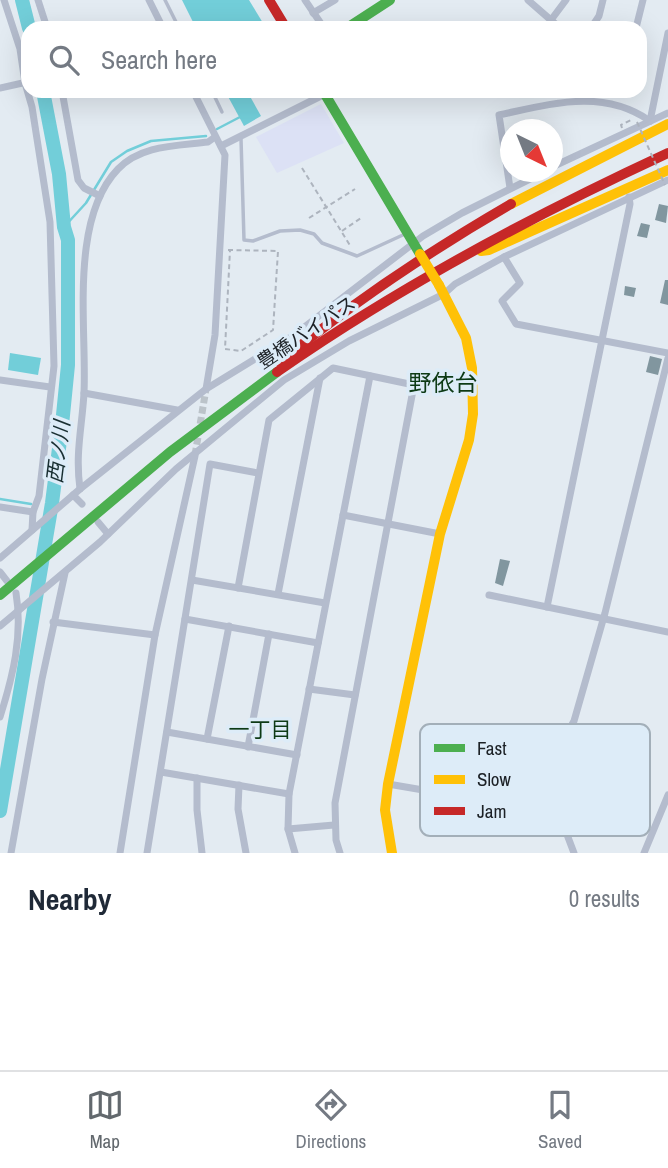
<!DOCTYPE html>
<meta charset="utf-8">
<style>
body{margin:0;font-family:"Archivo Narrow","Noto Sans JP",sans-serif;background:#f6f6f7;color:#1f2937}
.compass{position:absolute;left:500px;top:119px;width:63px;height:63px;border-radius:50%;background:#fff;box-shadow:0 7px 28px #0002;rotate:137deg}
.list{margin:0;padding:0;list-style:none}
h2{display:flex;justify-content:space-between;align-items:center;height:91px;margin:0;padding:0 28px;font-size:30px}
h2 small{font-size:23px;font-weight:400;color:#747a83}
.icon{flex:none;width:38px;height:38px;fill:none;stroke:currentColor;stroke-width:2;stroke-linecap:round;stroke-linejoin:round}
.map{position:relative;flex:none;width:668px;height:853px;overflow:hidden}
.search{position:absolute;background:#fff;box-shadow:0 7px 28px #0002;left:21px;right:21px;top:21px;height:77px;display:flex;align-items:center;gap:18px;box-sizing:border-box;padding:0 24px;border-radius:21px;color:#747a83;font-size:26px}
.sheet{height:217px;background:#fff}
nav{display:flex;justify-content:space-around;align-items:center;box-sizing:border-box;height:98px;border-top:2px solid #e0e1e3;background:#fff;font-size:19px;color:#747a83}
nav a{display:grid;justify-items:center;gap:4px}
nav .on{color:#62686d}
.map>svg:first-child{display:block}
.green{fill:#dce1f5}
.water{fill:#72ced9}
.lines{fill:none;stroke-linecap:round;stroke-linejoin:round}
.stream{stroke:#72ced9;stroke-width:2.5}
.river{stroke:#72ced9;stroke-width:14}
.building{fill:#81969f}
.street-tunnel{stroke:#bbc3c9;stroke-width:7;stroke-dasharray:7 3.5;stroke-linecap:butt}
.path{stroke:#adb4be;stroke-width:2;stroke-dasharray:5 3.5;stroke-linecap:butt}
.lane{stroke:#b4bccd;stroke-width:3.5}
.street{stroke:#b4bccd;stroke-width:7}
.fast{stroke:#4caf50;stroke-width:10}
.slow{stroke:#ffc107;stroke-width:10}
.jam{stroke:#c62828;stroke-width:10}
.path-bridge{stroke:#adb4be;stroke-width:2;stroke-dasharray:5 3.5;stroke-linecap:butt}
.slow-bridge{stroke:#ffc107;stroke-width:10}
.labels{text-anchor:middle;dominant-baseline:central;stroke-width:7;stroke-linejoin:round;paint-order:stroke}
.street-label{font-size:19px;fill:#1c2126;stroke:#ddecf8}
.water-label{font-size:21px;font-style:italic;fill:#192f32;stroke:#ddecf8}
.neighbourhood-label{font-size:21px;fill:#0d3a15;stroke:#ddecf8}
.quarter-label{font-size:23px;fill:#0d3a15;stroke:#ddecf8}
.key{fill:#ddecf8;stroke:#a3afb9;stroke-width:2}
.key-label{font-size:19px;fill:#1c2126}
</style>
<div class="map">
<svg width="668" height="853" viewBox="0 0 668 853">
<rect width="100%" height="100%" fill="#e3ebf2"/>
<!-- green -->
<path class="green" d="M321 104 344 143 277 173 256 137Z"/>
<!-- water -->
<g class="water">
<path d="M182 0H249L266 28H196Z"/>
<path d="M225 91H247L261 116 244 126Z"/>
<path d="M10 353 41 358 38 375 8 370Z"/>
</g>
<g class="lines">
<!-- stream -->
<g class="stream">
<path d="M217 129 240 117"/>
<path d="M64 227 86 203 111 162 127 151 151 141 206 136"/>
<path d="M0 499 31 504"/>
</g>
<!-- river -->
<g class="river">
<path d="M22 0 29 28"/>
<path d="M0 811 52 503 62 425 68 365V240L64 227 59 174 43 91"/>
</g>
</g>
<!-- building -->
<g class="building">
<path d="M659 204 668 206 666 223 655 220Z"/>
<path d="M641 223 650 225 647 238 637 236Z"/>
<path d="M665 280H668V305L660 303Z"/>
<path d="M625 286 636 288 634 297 624 295Z"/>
<path d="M650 356 662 359 658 375 646 372Z"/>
<path d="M500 559 510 561 503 586 495 583Z"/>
</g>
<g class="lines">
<!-- street-tunnel -->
<path class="street-tunnel" d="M195 455 206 389"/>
<!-- path -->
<g class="path">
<path d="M622 128 621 125 631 120"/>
<path d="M302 168 351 247"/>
<path d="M309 218 355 189"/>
<path d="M342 231 361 218"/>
<path d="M228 250H230L278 251 273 330 241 351 225 349 230 250"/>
</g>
<!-- lane -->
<g class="lane">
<path d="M165 0 179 28"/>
<path d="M212 91 222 112"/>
<path d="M241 139 244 240 253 241 280 231 300 230 314 234 322 243 357 256 405 234"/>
</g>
<!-- street -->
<g class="street">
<path d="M4 0 20 49 25 83 32 107 50 222 54 366 39 496 33 512 32 530"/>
<path d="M38 0 47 28"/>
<path d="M149 0 163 28"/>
<path d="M305 0 324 28"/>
<path d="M528 0 560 28"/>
<path d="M313 13 335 0"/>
<path d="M551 20 566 0"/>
<path d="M591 28 599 16 603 0"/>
<path d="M636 28 643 0"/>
<path d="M0 88 27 82"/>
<path d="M62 91 78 180 84 188 100 196"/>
<path d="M193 91 225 155 215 335 206 389"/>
<path d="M650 121 668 33"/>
<path d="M221 146 325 94"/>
<path d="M552 167 668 113"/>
<path d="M510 188 499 115C551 104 603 88 650 121"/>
<path d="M504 257 520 283 502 301 516 324 668 353"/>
<path d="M0 380 50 387"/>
<path d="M84 393 177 410"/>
<path d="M80 489C75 453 82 428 84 393 87 328 69 220 118 169 141 145 176 146 208 142L215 137"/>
<path d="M73 495 82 504"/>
<path d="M0 507 33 512"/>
<path d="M343 515 440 534"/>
<path d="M98 522 108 534"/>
<path d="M0 558 80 489 206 389 294 335 423 236 462 213 544 172"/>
<path d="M0 572 7 581"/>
<path d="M192 580 325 603"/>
<path d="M238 588 269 420 333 368 414 385 335 803 336 840 340 853"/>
<path d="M278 594 320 378"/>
<path d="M489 595 668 632"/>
<path d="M547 607 630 204 629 197"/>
<path d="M185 619 318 643"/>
<path d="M53 622 155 635"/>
<path d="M0 626 100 542 176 469 284 380 349 341 444 294 455 284 504 257 668 180"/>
<path d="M309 689 355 695"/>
<path d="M0 717C13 676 23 636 16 593"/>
<path d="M167 732 297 755"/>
<path d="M207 739 229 626"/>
<path d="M248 747 269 634"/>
<path d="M541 766 574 853"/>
<path d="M161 772 289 794"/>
<path d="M197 778V810L202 853"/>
<path d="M388 784 470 798 540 765 541 766 561 744 574 721 605 613 668 358"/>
<path d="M239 785 238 809 246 853"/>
<path d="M288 829 334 825"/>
<path d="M11 853 42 679 65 573"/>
<path d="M120 853 155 635 195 456"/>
<path d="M147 853 210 464 258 473"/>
<path d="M295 853 288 829 289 794 370 376"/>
<path d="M644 853 668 795"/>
</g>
<!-- fast -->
<g class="fast">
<path d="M347 28 390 0"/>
<path d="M323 91 420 254"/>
<path d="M0 595 170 452 277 372"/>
</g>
<!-- slow -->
<g class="slow">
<path d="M511 204 668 124"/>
<path d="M481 251 489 250 668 170"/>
<path d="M392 853 385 810 388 784 440 534 469 440 473 414 472 368 466 338 439 285"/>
</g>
<!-- jam -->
<g class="jam">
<path d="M269 0 286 28"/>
<path d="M280 362C353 302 430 251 511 204"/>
<path d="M277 372C400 286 532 216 668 153"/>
</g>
<!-- path-bridge -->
<path class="path-bridge" d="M637 122 665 185"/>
<!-- slow-bridge -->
<path class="slow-bridge" d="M420 254 439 285"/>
</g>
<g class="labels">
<!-- street labels -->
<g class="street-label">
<text transform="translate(306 332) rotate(-34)">豊橋バイパス</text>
</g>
<!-- water labels -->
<g class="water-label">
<text transform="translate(58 452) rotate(-83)">西ノ川</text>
</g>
<!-- neighbourhood labels -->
<g class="neighbourhood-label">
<text x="260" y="729">一丁目</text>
</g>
<!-- quarter labels -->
<g class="quarter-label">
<text x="443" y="382">野依台</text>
</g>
</g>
<!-- legend -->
<rect x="420" y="724" width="230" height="112" rx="10" class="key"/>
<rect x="434" y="744" width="31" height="8" fill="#4caf50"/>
<rect x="434" y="775" width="31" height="9" fill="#ffc107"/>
<rect x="434" y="807" width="31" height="8" fill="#c62828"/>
<g class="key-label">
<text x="477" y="755">Fast</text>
<text x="477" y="786">Slow</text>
<text x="477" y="818">Jam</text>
</g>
</svg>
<svg class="compass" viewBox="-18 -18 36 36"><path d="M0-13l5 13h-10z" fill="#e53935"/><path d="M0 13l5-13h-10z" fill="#747a83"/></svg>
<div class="search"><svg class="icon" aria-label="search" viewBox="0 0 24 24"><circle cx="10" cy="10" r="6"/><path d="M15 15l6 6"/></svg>Search here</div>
</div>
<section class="sheet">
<h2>Nearby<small>0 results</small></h2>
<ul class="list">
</ul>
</section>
<nav>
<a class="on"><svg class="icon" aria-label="map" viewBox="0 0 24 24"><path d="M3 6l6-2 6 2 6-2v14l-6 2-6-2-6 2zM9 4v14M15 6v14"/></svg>Map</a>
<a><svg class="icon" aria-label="directions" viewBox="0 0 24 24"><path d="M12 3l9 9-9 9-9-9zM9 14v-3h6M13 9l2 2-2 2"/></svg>Directions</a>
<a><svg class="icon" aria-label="saved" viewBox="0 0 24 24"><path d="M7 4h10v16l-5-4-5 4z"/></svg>Saved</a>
</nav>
